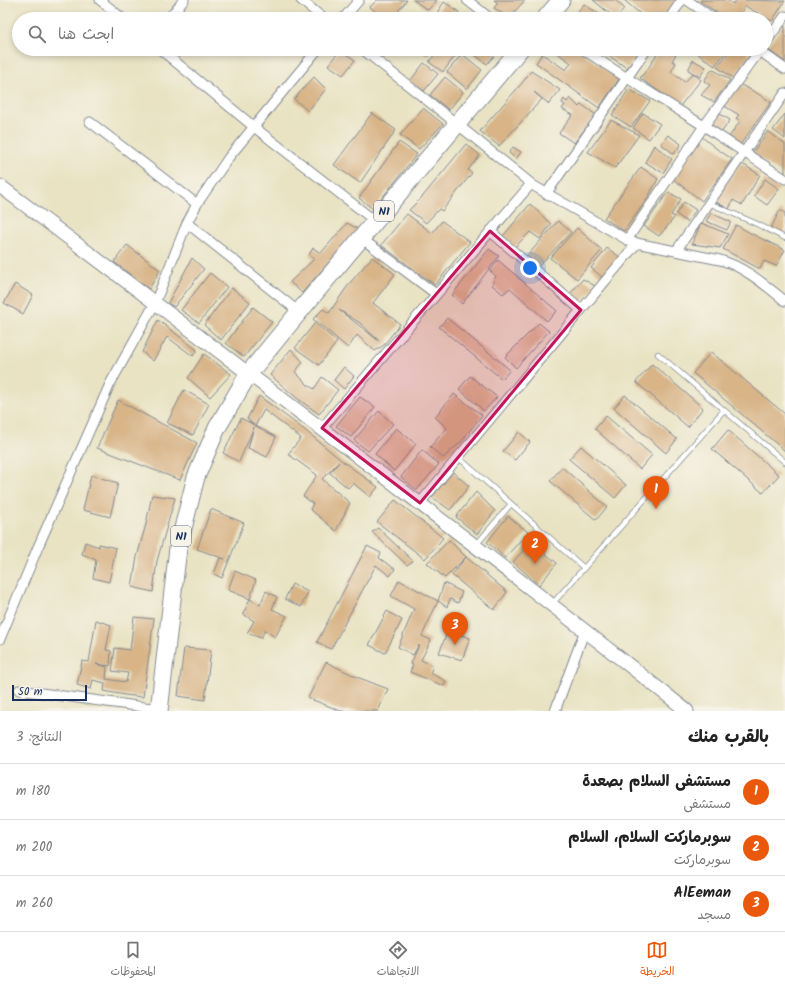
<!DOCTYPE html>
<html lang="ar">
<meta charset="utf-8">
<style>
body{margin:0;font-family:Kalam,"Playpen Sans Arabic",sans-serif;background:#f6f6f6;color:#222;direction:rtl}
.scale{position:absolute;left:12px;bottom:10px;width:75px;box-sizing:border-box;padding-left:4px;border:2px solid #1b2f5e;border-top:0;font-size:11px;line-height:14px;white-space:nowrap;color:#1b2f5e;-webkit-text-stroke:3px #f7f3e8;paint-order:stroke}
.you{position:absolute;left:530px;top:268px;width:14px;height:14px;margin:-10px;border:3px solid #fff;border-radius:50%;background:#1a73e8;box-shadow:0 0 0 6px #1a73e833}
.badge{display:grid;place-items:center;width:26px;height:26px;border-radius:50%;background:#ea580c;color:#fff;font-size:13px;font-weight:700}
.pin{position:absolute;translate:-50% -33px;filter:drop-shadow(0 1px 2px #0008)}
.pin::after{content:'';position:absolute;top:21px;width:14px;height:12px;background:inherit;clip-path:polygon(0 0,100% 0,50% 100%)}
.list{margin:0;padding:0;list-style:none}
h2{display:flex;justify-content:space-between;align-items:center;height:52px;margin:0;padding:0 16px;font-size:17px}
h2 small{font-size:13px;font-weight:400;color:#767676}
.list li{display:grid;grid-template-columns:26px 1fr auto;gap:12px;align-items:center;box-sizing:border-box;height:56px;padding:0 16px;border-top:1px solid #e0e0e0}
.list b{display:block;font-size:15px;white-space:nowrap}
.list p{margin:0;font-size:13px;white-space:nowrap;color:#767676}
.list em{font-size:13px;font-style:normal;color:#767676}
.icon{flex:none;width:22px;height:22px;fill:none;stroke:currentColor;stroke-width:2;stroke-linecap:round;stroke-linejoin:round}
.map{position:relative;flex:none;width:785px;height:711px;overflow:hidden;direction:ltr}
.search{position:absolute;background:#fff;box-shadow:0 2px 6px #0003;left:12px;right:12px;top:12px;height:44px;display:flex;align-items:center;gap:10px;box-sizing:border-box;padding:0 14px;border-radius:22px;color:#767676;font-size:15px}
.sheet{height:220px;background:#fff}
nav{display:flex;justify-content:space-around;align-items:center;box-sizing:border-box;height:56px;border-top:1px solid #e0e0e0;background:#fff;font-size:11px;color:#767676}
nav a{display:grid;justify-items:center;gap:2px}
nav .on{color:#ea580c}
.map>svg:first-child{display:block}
.building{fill:#d8b487;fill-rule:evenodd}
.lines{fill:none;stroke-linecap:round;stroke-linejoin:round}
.lane-casing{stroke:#828991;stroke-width:6}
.street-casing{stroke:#828991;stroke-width:11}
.secondary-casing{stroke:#828991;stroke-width:15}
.highway-casing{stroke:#828991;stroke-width:19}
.lane{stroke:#fff;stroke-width:4.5}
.street{stroke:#fff;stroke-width:9}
.secondary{stroke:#fff;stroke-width:13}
.highway{stroke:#fff;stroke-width:17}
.marked{fill:#c2185b;fill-opacity:0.2;stroke:#c2185b;stroke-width:3;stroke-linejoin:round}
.labels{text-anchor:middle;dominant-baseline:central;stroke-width:3.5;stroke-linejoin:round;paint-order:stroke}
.shield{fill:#f7f3e8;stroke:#5d6a87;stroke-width:1}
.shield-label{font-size:12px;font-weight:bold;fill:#1b2f5e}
</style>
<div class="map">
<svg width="785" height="711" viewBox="0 0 785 711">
<rect width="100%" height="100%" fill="#f7f3e8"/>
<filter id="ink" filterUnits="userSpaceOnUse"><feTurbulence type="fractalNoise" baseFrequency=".025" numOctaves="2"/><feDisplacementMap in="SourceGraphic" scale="8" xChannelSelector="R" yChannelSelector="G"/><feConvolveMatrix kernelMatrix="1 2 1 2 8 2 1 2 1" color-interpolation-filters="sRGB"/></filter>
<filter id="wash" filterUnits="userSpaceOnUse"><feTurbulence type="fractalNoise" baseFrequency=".012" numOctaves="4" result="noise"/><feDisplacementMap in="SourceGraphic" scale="16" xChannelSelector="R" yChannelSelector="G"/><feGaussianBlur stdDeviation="0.9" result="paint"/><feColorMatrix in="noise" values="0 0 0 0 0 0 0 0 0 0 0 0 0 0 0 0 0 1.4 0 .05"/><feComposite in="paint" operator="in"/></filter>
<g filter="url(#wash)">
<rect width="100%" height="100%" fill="#e9e3c4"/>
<g id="blocks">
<!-- building -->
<g class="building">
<path d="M377 0H407L392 19H384L370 7Z"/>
<path d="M413 0H437L428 10Z"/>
<path d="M494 0H525L509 18 494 8 498 3Z"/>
<path d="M593 0H615L624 8 616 19Z"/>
<path d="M624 0H677L668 13 662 19H646Z"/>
<path d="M701 0H727L733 4 736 0 785 1 772 21 745 6 738 19H726L700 1Z"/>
<path d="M444 2 459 12 455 19H446L437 13Z"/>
<path d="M584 4 606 19H585L577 12Z"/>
<path d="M783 25 785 26V62L767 49Z"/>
<path d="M368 49H382L377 56Z"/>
<path d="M416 49H433L428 56Z"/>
<path d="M439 49H456L459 51 443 72 429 62Z"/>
<path d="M467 49H500L487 64Z"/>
<path d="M552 49H576L619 79 599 108 536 63 542 54 566 70 571 63Z"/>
<path d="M603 49H642L627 68 602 51Z"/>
<path d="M660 49H679L672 61 676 63 671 72 685 82 693 73 701 80 680 106 640 78 649 67Z"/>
<path d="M702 49H728L715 66 698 54Z"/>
<path d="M731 49H742L750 55 733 78 717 67Z"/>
<path d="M340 50 355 60 343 75 328 65Z"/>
<path d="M462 54 482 70 467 89 447 72Z"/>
<path d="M693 60 706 67 700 77 688 70Z"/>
<path d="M424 63 438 74 424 91 410 81Z"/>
<path d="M712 69 730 80 714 102 701 95 710 85 704 81Z"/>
<path d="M531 71 560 90 549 104 534 92 542 99 499 146 480 131 522 83Z"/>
<path d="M314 77 326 89 308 111 294 99Z"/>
<path d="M445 77 463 92 449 110 430 95Z"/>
<path d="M739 84 755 92 771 102 740 145 729 137 740 121 736 118 739 115 723 105Z"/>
<path d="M629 89 650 101 631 127 612 115Z"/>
<path d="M570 98 579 107 581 104 596 115 574 143 559 133 573 115 562 109 565 105 562 103 564 99 567 102Z"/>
<path d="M423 108 443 124 419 149 400 135Z"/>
<path d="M372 113 396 130 360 183 334 165Z"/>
<path d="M643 113 660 124 649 139 633 128Z"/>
<path d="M718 113 730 120 721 133 709 125Z"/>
<path d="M785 114V139L773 130Z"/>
<path d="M611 120 639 135 615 168 588 152Z"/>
<path d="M768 131 785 144V176L752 153Z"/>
<path d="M668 135 681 144 674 154 661 144Z"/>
<path d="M702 137 717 149 732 159 702 201 673 179Z"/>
<path d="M399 142 417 154 373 209 359 198Z"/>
<path d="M466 144 480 155 468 170 472 173 442 211 439 209 426 223 409 210 423 196Z"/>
<path d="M654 145 672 159 663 173 645 162Z"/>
<path d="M513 147 521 152 516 159 509 153Z"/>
<path d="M741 163 760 175 742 205 733 200 729 209 714 201Z"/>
<path d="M641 167 658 179 647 199 624 231 604 218Z"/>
<path d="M765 179 779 189 767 205 754 196Z"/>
<path d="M668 192 681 199 671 215 675 217 659 236 644 226Z"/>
<path d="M684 202 696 210 687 222 676 214Z"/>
<path d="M530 204 551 224 540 239 530 232 515 247 503 236Z"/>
<path d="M780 210 785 213V237L770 230Z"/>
<path d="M711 213 731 222 727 230 706 221Z"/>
<path d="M407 214 432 233 442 221 470 242 435 285 381 245Z"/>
<path d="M558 221 571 232 538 267 526 257Z"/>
<path d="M347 223 358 229 302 293 290 282 314 259 309 255 313 248 321 253Z"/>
<path d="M701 223 728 234 720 248 692 244Z"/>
<path d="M736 225 752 234 785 250 776 266 764 261 760 269 723 249Z"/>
<path d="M577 228 602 250 577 279 550 258Z"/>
<path d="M127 245 160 270 149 289 114 262Z"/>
<path d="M607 248 620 257 602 277 591 268Z"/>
<path d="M489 249 499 256 462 304 452 295Z"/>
<path d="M372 257 395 274 373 303 400 324 384 345 375 351 357 335 348 348 313 319 323 309 329 313 349 284ZM339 310 360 323 379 341Z"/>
<path d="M192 258 204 269 174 307 168 303Z"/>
<path d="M498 260 557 311 547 321 510 288 503 294 492 285 496 276 490 271Z"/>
<path d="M210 273 227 287 199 323 181 310Z"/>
<path d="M583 279 595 286 580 304 570 294Z"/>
<path d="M15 284 33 295 23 314 4 303Z"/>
<path d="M232 288 250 302 221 340 204 325Z"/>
<path d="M253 307 272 322 244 357 226 343Z"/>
<path d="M447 318 510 370 502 379 439 327Z"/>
<path d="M158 320 197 350 193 356 167 337 153 361 142 352Z"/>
<path d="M315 323 337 342 319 365 295 348Z"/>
<path d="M539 323 549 331 516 368 505 357Z"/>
<path d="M291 349 303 362 295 372 308 385 314 389 322 377 338 390 319 414 298 399 270 375Z"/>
<path d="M711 352 785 414V451L693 373Z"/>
<path d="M204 354 231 374 210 397 188 378Z"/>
<path d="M652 364 703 408 688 427 636 382Z"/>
<path d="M344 367 354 376 344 389 334 380Z"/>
<path d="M470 376 497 397 484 411 459 389Z"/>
<path d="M184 390 209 404 193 435 167 423Z"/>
<path d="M454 394 482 415 462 441 443 458 430 447 447 428 435 417Z"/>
<path d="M625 395 677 439 666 453 614 408Z"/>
<path d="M259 396 306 431 341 460 378 487 370 497 353 483 348 488 330 473 339 462 322 479 350 503 336 531 310 509 313 504 303 496 317 475 288 454 301 438 264 410 255 426 247 419Z"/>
<path d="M360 397 375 407 351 437 336 426Z"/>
<path d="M118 400 197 443 180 480 97 448Z"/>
<path d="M379 411 393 424 368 451 354 440Z"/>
<path d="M606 416 652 455 640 469 595 429Z"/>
<path d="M241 418 276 437 267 457 248 448 254 427 239 462 223 453Z"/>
<path d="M396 428 416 444 394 471 375 454Z"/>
<path d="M728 430 779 475 763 493 712 449Z"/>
<path d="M519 432 530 442 515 460 503 451Z"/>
<path d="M581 446 626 485 615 498 569 459Z"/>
<path d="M422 450 439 464 417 490 401 477Z"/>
<path d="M562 467 607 507 596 520 550 481Z"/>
<path d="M453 472 469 486 450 510 432 497Z"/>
<path d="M91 475 118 483 110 517 83 510Z"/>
<path d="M476 492 495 511 477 534 456 517Z"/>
<path d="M152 495 175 498 157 561 153 592 132 587 137 557 146 524Z"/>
<path d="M395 500 443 538 425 559 377 522Z"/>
<path d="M211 509 244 523 222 578 214 574 220 558 225 559 197 549Z"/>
<path d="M508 516 528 532 505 558 487 542Z"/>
<path d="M378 528 413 561 407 565 372 532Z"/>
<path d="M449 540 466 557 507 592 494 610 452 575 466 557 445 578 427 563Z"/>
<path d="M85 542 99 547V544L116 548 109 582 93 578 96 560 82 554Z"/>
<path d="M531 542 557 563 539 585 513 562Z"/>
<path d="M367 546 381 553 379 558 395 569 390 576 376 565 331 649 317 642Z"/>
<path d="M235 571 256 580 250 599 260 605 266 591 277 597 272 609 287 616 275 637 265 630 261 638 247 633 254 621 243 614 250 599 228 590Z"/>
<path d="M399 580 438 601 422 636 431 640 421 660 433 666 430 673 446 681 444 686 410 672 413 665 411 664 419 645 413 655 398 647 414 609 391 596Z"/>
<path d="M444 583 462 592 458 603 450 599 447 607 438 601Z"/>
<path d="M292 584 308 592 301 607 285 599Z"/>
<path d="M387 611 402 620 385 653 369 645Z"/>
<path d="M134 617 154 619 143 697 125 695 104 691 105 683 93 680 91 689 77 685 82 661 89 662 96 620 111 625 106 650 111 651 110 666 96 664 107 667 106 679 126 682 128 673 112 671 115 648 130 650Z"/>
<path d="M448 630 470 638 462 660 439 653Z"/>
<path d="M184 648 211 650 205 700 178 696Z"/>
<path d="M326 662 357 677 388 689 378 711H341L308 698Z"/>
</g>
</g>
</g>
<g filter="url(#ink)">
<use href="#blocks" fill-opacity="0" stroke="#828991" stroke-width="1"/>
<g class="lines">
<!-- lane casing -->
<g class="lane-casing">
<g id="lane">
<path d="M709 203 757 224 785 238"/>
<path d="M658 354 785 462"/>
<path d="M458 457 584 568"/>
<path d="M476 545 511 504"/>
<path d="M553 603 724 410"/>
</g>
</g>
<!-- street casing -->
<g class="street-casing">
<g id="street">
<path d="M100 0 123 19"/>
<path d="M301 0 324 19"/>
<path d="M467 0 491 19"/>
<path d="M687 0 714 19"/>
<path d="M168 19 184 0"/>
<path d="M343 19 359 0"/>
<path d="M669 19 682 0"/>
<path d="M766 42 785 16"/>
<path d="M160 49 254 127 375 221"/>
<path d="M362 49 457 124 534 186 631 242 720 260C745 267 765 285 785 301"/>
<path d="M582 49 627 78 704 126 785 179"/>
<path d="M757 49 785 69"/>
<path d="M90 122 197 204"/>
<path d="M546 194 647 49"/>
<path d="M187 223 299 312"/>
<path d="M490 231 581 310"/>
<path d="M361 238 436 294"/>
<path d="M627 240 704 126 761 49"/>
<path d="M676 251 785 93"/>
<path d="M322 428 531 184"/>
<path d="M420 503 637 243"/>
<path d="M0 639 38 547 110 384 155 303 187 223 197 204 229 157 318 49"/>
<path d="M19 690 159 709"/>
<path d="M555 711 585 630"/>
</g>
</g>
<!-- secondary casing -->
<g class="secondary-casing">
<path id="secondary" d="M0 186C230 360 461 532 687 711"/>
</g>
<!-- highway casing -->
<g class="highway-casing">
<g id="highway">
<path d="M545 19 561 0"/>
<path d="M159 711 178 548 196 477 217 428 249 373 299 312 520 49"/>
</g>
</g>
<!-- lane -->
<use href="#lane" class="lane"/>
<!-- street -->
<use href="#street" class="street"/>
<!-- secondary -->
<use href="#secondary" class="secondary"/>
<!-- highway -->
<use href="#highway" class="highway"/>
</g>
</g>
<!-- marked area -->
<path class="marked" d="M490 231 581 310 420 503 322 428Z"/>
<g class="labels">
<!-- shield labels -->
<g class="shield">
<rect x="374" y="201" width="20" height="20" rx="3"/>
<rect x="171" y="526" width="20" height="20" rx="3"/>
</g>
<g class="shield-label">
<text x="384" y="211">N1</text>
<text x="181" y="536">N1</text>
</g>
</g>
</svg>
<div class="scale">50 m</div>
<div class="you"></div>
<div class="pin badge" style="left:656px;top:509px">1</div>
<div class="pin badge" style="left:535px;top:564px">2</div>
<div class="pin badge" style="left:455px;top:645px">3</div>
<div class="search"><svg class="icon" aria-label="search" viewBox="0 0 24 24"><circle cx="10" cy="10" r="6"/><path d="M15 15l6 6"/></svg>ابحث هنا</div>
</div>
<section class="sheet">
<h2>بالقرب منك<small>النتائج: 3</small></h2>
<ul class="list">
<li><span class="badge">1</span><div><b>مستشفى السلام بصعدة</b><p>مستشفى</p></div><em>180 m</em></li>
<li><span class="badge">2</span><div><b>سوبرماركت السلام، السلام</b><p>سوبرماركت</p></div><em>200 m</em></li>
<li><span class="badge">3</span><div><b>AlEeman</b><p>مسجد</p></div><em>260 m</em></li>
</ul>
</section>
<nav>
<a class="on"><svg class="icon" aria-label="map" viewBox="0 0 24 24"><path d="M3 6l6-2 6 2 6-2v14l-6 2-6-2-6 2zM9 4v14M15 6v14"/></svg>الخريطة</a>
<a><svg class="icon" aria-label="directions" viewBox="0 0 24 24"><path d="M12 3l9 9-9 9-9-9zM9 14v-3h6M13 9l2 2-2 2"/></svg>الاتجاهات</a>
<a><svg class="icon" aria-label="saved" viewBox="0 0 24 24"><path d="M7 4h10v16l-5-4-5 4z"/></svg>المحفوظات</a>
</nav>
